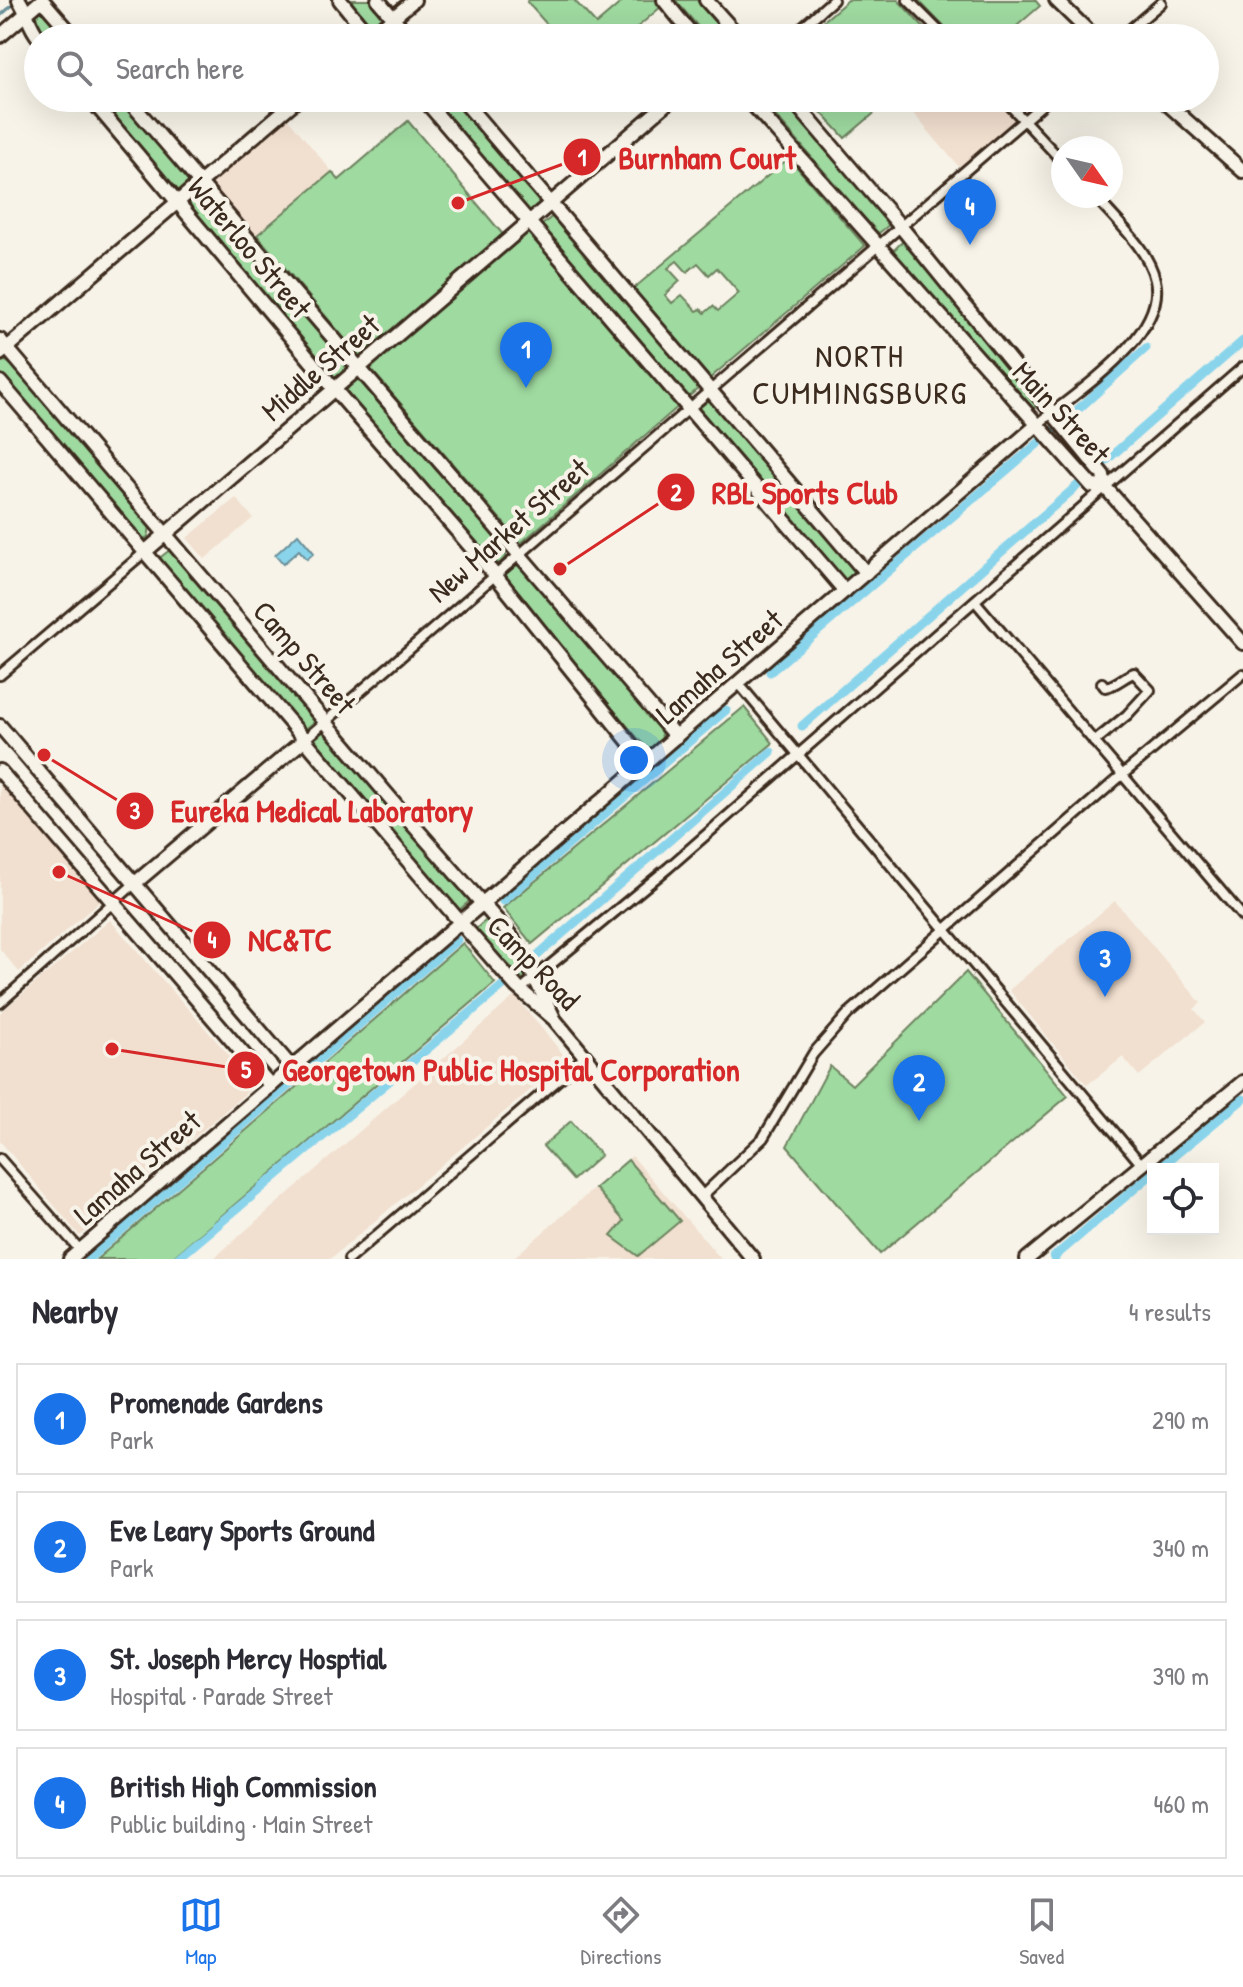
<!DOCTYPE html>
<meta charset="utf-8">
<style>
body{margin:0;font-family:"Patrick Hand",sans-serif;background:#f2f2f3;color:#2b2b33}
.controls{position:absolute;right:24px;bottom:24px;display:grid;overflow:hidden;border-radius:0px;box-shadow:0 8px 32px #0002}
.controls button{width:72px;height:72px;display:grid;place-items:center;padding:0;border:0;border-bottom:2px solid #e1e1e2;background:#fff;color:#2b2b33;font:40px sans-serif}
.compass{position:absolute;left:1051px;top:136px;width:72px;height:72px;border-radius:50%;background:#fff;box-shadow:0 8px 32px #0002;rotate:124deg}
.you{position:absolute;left:634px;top:760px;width:28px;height:28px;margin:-20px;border:6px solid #fff;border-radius:50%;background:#1a73e8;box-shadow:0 0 0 12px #1a73e833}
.badge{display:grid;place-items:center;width:52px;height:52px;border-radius:50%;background:#1a73e8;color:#fff;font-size:26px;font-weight:700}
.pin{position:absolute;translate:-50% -66px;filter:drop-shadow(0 2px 4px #0008)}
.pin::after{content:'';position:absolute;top:42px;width:28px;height:24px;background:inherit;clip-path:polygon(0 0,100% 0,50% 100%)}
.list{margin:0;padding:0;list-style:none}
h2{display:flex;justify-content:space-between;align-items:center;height:104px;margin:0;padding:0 32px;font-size:34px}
h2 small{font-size:26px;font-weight:400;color:#7c7c81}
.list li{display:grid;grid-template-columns:52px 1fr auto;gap:24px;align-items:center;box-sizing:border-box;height:112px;margin:0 16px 16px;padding:0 16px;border:2px solid #e1e1e2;border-radius:0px}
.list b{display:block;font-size:30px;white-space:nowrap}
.list p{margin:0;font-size:26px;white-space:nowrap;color:#7c7c81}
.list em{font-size:26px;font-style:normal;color:#7c7c81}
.icon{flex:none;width:44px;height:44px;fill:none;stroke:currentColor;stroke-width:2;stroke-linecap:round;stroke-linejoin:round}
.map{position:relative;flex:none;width:1243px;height:1259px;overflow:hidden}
.search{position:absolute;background:#fff;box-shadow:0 8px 32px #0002;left:24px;right:24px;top:24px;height:88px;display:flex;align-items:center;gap:20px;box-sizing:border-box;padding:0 28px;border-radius:44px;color:#7c7c81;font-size:30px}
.sheet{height:616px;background:#fff}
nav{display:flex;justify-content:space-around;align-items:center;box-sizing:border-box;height:112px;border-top:2px solid #e1e1e2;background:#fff;font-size:22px;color:#7c7c81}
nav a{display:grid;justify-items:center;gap:4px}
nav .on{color:#1a73e8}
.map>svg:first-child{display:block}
.built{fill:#f1dfcf}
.green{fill:#9fdaa0;stroke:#6d825f;stroke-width:2;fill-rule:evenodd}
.water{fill:#8ad4eb;stroke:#6a9099;stroke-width:2}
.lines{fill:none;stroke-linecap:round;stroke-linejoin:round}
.stream{stroke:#6a9099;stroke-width:3}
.canal{stroke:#8ad4eb;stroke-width:9}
.street-casing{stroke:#3b2a1e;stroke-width:14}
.secondary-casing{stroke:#3b2a1e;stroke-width:18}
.street{stroke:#f7f3e8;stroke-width:8}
.secondary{stroke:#f7f3e8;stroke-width:12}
.labels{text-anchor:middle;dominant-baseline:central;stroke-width:8;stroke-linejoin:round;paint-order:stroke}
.street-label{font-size:30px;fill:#3b2a1e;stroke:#f7f3e8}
.neighbourhood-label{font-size:32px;letter-spacing:2px;fill:#3b2a1e;stroke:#f7f3e8}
.leader{fill:none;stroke:#d62828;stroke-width:3}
.callout-dot{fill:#d62828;stroke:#f7f3e8;stroke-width:3}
.mark-label{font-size:24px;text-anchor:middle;font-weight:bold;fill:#fff}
.callout-label{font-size:32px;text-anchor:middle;font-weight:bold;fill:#d62828;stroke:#f7f3e8;stroke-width:8;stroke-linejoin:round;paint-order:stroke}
</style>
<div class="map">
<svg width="1243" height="1259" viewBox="0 0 1243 1259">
<rect width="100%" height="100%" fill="#f7f3e8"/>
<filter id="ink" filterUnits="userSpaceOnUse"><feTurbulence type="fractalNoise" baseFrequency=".0125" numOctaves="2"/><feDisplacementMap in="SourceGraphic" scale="16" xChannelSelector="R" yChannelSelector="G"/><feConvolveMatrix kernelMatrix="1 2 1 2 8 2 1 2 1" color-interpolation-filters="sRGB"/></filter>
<g filter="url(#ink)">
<!-- built -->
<g class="built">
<path d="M929 98H995L1016 120 960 168 912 112Z"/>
<path d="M286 116 332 172 257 235 210 181Z"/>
<path d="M236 498 253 518 205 559 187 538Z"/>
<path d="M0 781 101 900 19 972 0 949Z"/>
<path d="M1115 901 1201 1003 1194 1009 1205 1022 1139 1076 1123 1057 1087 1085 1009 990Z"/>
<path d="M110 920 255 1085 80 1236 0 1141V1013Z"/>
<path d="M515 996 567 1059 330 1259H213Z"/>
<path d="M632 1156 721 1259H512Z"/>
</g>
<!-- green -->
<g class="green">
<path d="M343 0H373L387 17 370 32Z"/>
<path d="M529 0H574L596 24 624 0H657L662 6 625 38H559L527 2Z"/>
<path d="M675 0H697L728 38H708Z"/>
<path d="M848 0H898L933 38H804Z"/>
<path d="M918 0H1035L1040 6 1003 38H955Z"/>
<path d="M42 11 48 14 69 38H44L32 19 33 15Z"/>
<path d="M94 98H120L184 172 190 187 177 194Z"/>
<path d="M430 98H456L543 200 527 213Z"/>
<path d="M760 98H784L887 220 889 225 879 233 875 230Z"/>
<path d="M808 98H892L845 138Z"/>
<path d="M408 121 505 237 361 358 257 235 332 172 339 180Z"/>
<path d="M789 158 865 246 709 379 633 289ZM677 261 687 272 698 263 709 275 717 268 739 293 718 311 713 306 705 313 701 309 697 311 682 295 672 303 665 295 680 281 668 268Z"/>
<path d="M197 193 204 196 343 359 346 370 339 378 330 376 185 207 186 202Z"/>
<path d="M554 215 699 388 687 398 542 225Z"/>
<path d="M528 229 680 405 521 543 369 367Z"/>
<path d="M903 241 1039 402 1032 411 894 255V250Z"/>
<path d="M6 361 20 372 150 527 148 537 142 540 0 377V362Z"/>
<path d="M358 379 365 382 504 545 506 556 500 563 491 562 484 555 346 392 351 383Z"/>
<path d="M710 399 857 571 844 582 697 410Z"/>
<path d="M171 549 319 718 302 732 157 560Z"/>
<path d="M514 564 521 567 538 585 660 730 663 741 656 748 647 747 640 741 502 578 503 573Z"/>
<path d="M744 707 773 743 532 944 503 908Z"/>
<path d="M326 729 473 898 457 912 312 741Z"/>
<path d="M489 918 541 997 474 930Z"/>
<path d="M463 943 495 983 171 1259H97Z"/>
<path d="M966 972 1068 1096 880 1254 787 1146 830 1066 852 1085Z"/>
<path d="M571 1121 601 1155 573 1180 543 1146Z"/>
<path d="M628 1160 680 1221 638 1256 611 1236 624 1221 595 1188Z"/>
</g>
<!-- water -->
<path class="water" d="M298 534 314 553 307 559 299 550 283 564 275 555Z"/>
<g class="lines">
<!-- stream -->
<path class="stream" d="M0 16 16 2"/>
<!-- canal -->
<g class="canal">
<path d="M770 672 1083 405 1146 348"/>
<path d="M802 726 1243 341"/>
<path d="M503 901 726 710"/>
<path d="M1158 1169 1243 1099"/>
<path d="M88 1259 457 940"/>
<path d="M177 1259 501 987 771 752"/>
<path d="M1055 1259 1054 1257 1153 1173"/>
</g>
<!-- street casing -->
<g class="street-casing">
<g id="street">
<path d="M908 0 946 38"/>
<path d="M790 38 833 0"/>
<path d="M1120 38 1161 3"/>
<path d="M1003 98 1063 162"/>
<path d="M1037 425C1074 393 1168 336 1155 280 1148 248 1115 220 1095 196"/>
<path d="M975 601 1243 917"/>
<path d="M0 675 146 551"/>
<path d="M739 684 1142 1165"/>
<path d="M304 740 1050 98"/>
<path d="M1094 742 1127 715 1150 690 1134 673C1124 676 1116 686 1105 687L1102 683"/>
<path d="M520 990 668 868 1243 367"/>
<path d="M0 1003 134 884"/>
<path d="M0 1159 80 1250"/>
<path d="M702 1196 763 1138 813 1054 848 1014 1122 775 1243 674"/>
<path d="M349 1259 586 1056"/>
</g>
</g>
<!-- secondary casing -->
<g class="secondary-casing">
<g id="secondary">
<path d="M19 0C28 13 28 25 39 38"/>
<path d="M42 0 75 38"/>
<path d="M340 0 371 38"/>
<path d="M378 0 410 38"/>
<path d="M664 0 695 38"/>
<path d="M706 0 740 38"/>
<path d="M1056 0 1095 38"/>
<path d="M0 36 42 0"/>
<path d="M369 38 414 0"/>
<path d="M90 98 342 398 495 575 646 763"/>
<path d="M127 98 676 737"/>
<path d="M423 98 845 591"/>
<path d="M461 98 866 573"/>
<path d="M747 98 1092 486 1105 487"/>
<path d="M791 98 901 227 1103 475 1105 487"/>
<path d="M1161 98 1243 171"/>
<path d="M0 340 414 826 510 935 524 956 553 1016"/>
<path d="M0 354 299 98"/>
<path d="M0 382 460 922 517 987 554 1019 753 1259"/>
<path d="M1105 487 1243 643"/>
<path d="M146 551 673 98"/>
<path d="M0 726 292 1068"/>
<path d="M0 771 271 1086"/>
<path d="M134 884 304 740"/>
<path d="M70 1259 1037 425"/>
<path d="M1027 1259 1243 1082"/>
</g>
</g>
<!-- street -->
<use href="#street" class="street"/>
<!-- secondary -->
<use href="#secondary" class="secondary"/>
</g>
</g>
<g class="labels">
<!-- street labels -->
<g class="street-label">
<text transform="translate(250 247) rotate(50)">Waterloo Street</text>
<text transform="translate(320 367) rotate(-41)">Middle Street</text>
<text transform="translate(1062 412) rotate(47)">Main Street</text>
<text transform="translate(508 530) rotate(-41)">New Market Street</text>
<text transform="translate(305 657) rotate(49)">Camp Street</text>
<text transform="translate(719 666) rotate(-41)">Lamaha Street</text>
<text transform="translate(534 962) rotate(46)">Camp Road</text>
<text transform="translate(137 1167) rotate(-41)">Lamaha Street</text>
</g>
<!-- neighbourhood labels -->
<g class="neighbourhood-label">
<text x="860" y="355">NORTH<tspan x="860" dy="37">CUMMINGSBURG</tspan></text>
</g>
</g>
<!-- callouts -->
<path class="leader" d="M458 203L582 157M560 569L676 492M44 755L135 811M59 872L212 940M112 1049L246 1070"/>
<g class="callout-dot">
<circle cx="458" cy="203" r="8"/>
<circle cx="560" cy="569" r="8"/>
<circle cx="44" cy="755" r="8"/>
<circle cx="59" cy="872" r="8"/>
<circle cx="112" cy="1049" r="8"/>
<circle cx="582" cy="157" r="20"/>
<circle cx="676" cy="492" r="20"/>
<circle cx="135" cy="811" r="20"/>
<circle cx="212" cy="940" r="20"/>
<circle cx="246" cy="1070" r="20"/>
</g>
<g class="mark-label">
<text x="582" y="166">1</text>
<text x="676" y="501">2</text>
<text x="135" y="819">3</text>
<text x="212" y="948">4</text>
<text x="246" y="1078">5</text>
</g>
<g class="callout-label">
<text x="707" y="169">Burnham Court</text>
<text x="805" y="504">RBL Sports Club</text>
<text x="322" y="822">Eureka Medical Laboratory</text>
<text x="290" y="951">NC&amp;TC</text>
<text x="511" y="1081">Georgetown Public Hospital Corporation</text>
</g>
</svg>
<div class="controls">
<button><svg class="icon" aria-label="locate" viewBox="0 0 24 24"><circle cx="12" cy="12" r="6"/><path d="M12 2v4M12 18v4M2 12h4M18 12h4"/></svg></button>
</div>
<svg class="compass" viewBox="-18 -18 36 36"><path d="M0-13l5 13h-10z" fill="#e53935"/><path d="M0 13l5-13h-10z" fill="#7c7c81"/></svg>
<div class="you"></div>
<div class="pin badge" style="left:526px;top:388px">1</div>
<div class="pin badge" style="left:919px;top:1121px">2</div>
<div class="pin badge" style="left:1105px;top:997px">3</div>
<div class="pin badge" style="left:970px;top:245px">4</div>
<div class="search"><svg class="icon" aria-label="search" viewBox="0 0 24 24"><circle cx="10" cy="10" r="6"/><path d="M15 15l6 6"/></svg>Search here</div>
</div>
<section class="sheet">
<h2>Nearby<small>4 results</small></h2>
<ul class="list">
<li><span class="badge">1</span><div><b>Promenade Gardens</b><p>Park</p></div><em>290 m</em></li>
<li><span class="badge">2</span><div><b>Eve Leary Sports Ground</b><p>Park</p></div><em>340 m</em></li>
<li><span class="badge">3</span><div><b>St. Joseph Mercy Hosptial</b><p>Hospital · Parade Street</p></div><em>390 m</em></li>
<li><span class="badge">4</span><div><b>British High Commission</b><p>Public building · Main Street</p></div><em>460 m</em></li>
</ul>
</section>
<nav>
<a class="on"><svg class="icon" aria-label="map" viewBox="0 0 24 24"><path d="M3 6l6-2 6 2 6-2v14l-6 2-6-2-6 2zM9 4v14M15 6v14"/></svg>Map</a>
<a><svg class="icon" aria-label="directions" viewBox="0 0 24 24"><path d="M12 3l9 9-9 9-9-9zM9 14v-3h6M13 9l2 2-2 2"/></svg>Directions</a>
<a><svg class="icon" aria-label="saved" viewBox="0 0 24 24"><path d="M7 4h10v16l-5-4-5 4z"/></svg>Saved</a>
</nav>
